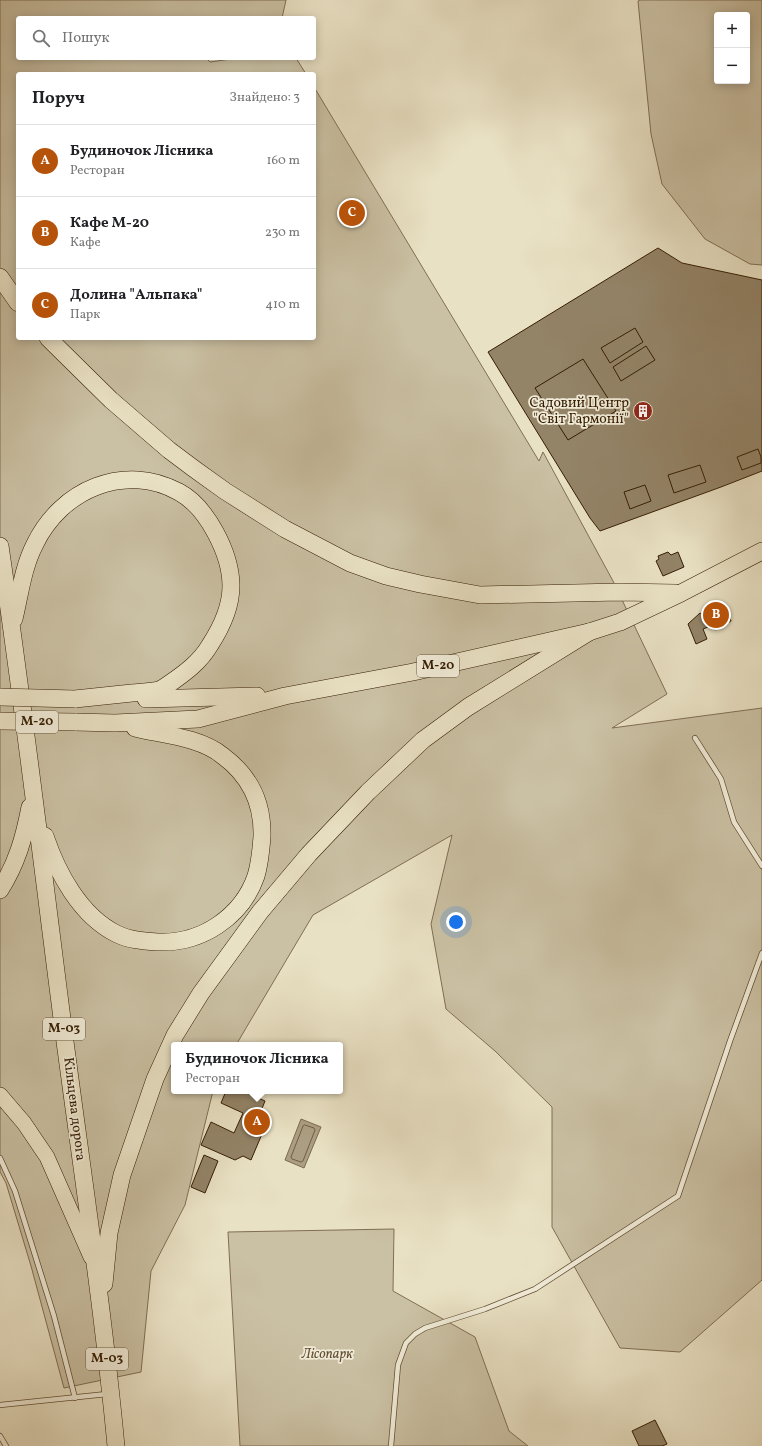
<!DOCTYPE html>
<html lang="uk">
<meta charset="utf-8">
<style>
body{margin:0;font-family:Vollkorn,serif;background:#f2f2f2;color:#202124}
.controls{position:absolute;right:12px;top:12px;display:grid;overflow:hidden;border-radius:4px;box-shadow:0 2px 10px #0003}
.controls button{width:36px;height:36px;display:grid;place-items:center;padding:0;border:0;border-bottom:1px solid #e0e0e0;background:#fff;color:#202124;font:20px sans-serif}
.you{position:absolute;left:456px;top:922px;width:14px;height:14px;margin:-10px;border:3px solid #fff;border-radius:50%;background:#1a73e8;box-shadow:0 0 0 6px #1a73e833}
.badge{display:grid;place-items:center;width:26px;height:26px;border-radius:50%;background:#b45309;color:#fff;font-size:13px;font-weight:700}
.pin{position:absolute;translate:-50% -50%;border:2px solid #fff;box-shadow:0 1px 4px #0006}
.popup{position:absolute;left:171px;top:1042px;width:172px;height:52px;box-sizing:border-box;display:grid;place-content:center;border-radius:4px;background:#fff;filter:drop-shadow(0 1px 3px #0005);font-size:13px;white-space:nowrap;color:#757577}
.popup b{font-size:15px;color:#202124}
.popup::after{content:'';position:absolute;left:50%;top:100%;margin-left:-8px;border:8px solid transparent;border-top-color:#fff}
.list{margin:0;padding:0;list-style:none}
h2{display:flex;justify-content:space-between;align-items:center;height:52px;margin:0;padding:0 16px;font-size:17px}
h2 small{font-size:13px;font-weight:400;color:#757577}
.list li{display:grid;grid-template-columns:26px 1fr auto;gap:12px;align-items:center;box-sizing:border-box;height:72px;padding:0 16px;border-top:1px solid #e0e0e0}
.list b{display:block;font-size:15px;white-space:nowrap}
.list p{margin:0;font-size:13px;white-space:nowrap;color:#757577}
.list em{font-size:13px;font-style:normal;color:#757577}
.icon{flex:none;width:22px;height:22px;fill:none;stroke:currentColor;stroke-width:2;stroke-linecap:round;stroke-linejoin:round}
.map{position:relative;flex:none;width:762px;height:1446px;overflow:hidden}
.search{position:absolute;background:#fff;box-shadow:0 2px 10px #0003;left:16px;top:16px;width:300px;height:44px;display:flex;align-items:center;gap:10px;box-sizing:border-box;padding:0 14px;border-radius:4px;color:#757577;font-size:15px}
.panel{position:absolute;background:#fff;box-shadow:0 2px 10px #0003;left:16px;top:72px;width:300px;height:268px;border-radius:4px}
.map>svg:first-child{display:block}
.green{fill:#cac0a3;stroke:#806e52;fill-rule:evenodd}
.water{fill:#ac9e82;stroke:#7c6a4f}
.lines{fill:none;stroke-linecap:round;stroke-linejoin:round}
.shore{stroke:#705e42;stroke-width:1}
.building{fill:#938367;stroke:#351d02}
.lane-casing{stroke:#624e32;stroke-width:6}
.primary-casing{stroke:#351d02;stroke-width:16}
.highway-casing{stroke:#351d02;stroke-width:18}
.lane{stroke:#f1ecd9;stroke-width:4.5}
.primary{stroke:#e9e1c4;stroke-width:15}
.highway{stroke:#e9e1c4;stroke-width:17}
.highway-bridge-casing{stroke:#351d02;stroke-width:18;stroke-linecap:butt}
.highway-bridge{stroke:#e9e1c4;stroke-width:17}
.labels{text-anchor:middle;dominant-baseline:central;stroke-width:3.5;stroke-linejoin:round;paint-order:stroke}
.shield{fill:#f1ecd9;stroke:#6d5b42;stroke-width:1}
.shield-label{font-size:13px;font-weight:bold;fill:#351d02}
.poi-label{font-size:14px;fill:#351d02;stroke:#f1ecd9;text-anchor:end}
.street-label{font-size:14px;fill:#351d02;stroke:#f1ecd9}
.park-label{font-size:14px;font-style:italic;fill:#624e32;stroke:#f1ecd9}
</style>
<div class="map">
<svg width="762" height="1446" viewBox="0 0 762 1446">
<rect width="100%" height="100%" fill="#e9e1c4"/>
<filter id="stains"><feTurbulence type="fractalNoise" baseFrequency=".005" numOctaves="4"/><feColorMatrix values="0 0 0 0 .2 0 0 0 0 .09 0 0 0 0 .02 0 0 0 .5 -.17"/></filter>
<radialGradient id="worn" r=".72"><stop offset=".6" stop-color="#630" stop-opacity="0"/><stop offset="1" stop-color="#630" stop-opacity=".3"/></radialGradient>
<!-- green -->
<g class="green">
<path d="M0 0H286L282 18H18V58H206L210 62 238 58H296L306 74H18V338H314V87L539 461 543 452 613 581 667 694 612 728 762 708V1280L680 1352 620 1348 552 1227V1107L495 1051 446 1009 431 924 452 835 313 915 236 1045H174V1091H213L185 1205 151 1271 141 1372 64 1388 31 1266 6 1183 0 1172Z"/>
<path d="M640 0H762V265L750 264 705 239 662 184 651 134 638 1ZM717 15H747V81H717Z"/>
<path d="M394 1229 393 1291 475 1337 509 1431 528 1446H240L228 1232Z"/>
</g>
<!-- water -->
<path class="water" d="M301 1119 321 1127 304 1168 285 1160Z"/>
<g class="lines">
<!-- shore -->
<path class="shore" d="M305 1125 314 1128 315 1130 303 1161 301 1162 292 1159 291 1157 303 1126Z"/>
</g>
<!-- building -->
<g class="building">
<path d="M658 248 682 263 762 280V471L721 487 600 531 590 518 488 352Z"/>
<path d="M635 328 643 342 610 363 601 348Z"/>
<path d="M646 346 655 360 621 381 613 367Z"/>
<path d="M583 359 616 411 568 440 535 388Z"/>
<path d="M758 449 761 457V463L742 470 737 457Z"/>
<path d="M700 465 706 482 674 493 668 475Z"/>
<path d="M645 485 651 501 630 509 624 492Z"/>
<path d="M668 552 671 555 678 552 684 567 663 576 656 561 659 559 658 556Z"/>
<path d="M721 609 726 614H728L731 621 715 630 708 615Z"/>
<path d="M700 613 703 615 708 627 703 629 707 639 696 644 688 624Z"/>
<path d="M226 1091H243L265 1101 261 1111 270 1115 251 1160 243 1156 235 1160 201 1145 211 1122 234 1133 243 1113 221 1103Z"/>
<path d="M204 1155 218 1161 205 1193 191 1187Z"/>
<path d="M655 1420 667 1444 662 1446H639L632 1431Z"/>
</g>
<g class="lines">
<!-- lane casing -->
<g class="lane-casing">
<g id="lane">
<path d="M695 738 721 779 734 822 762 866"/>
<path d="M0 1158 15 1191 54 1316 75 1398"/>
<path d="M0 1405 107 1394"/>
<path d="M0 1436 6 1446"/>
<path d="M391 1446 398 1365 406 1343 415 1334 425 1328 485 1309 535 1289 678 1196 730 1041 762 953"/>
</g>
</g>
<!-- primary casing -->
<g class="primary-casing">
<path id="primary" d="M0 1095 24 1123 47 1157 91 1257"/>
</g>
<!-- highway casing -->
<g class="highway-casing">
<g id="highway">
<path d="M0 277 18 303"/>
<path d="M48 338 111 400 169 450 193 468 225 491 285 529 350 563 386 576 420 584 480 595 619 592 676 593"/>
<path d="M0 546C24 709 43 872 64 1034 82 1171 103 1308 116 1446"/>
<path d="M14 619C20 594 23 567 35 544 61 490 124 462 179 492 207 507 231 554 231 586 231 607 221 628 210 645 200 662 185 673 169 684 166 686 162 689 159 690 150 692 140 692 132 693 113 695 94 697 75 699"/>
<path d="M146 699 257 696"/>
<path d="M75 722 115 723 198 719 285 696 413 672 589 632 620 622 681 593 762 551"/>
<path d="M45 836C57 872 80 916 117 934 129 940 144 941 158 942 201 944 242 917 256 876 260 863 261 850 262 837 263 804 250 776 223 756 200 737 163 735 135 728"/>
<path d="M0 890C17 863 24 838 30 807"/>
<path d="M104 1284 109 1233 122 1175 155 1079 175 1035 201 993 260 912 309 854 368 792 423 740 468 707 589 632"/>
</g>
</g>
<!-- lane -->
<use href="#lane" class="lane"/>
<!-- primary -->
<use href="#primary" class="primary"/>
<!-- highway -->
<use href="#highway" class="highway"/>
<!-- highway-bridge casing -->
<g class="highway-bridge-casing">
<g id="highway-bridge">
<path d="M0 697 75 699"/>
<path d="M0 721 75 722"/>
</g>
</g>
<!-- highway-bridge -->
<use href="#highway-bridge" class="highway-bridge"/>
</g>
<!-- icons -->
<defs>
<g id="building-disc" transform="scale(1)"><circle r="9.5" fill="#8f2418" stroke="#f1ecd9"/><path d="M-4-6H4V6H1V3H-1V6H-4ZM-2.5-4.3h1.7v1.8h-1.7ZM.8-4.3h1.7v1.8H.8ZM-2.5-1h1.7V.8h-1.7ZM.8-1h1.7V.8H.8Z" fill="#fff"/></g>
</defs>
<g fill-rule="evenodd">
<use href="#building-disc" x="643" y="411"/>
</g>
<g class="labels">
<!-- shield labels -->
<g class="shield">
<rect x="417" y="655" width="42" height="22" rx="3"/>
<rect x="16" y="711" width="42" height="22" rx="3"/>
<rect x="43" y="1018" width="42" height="22" rx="3"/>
<rect x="86" y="1348" width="42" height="22" rx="3"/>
</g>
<g class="shield-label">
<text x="438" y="666">М-20</text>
<text x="37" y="722">М-20</text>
<text x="64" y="1029">М-03</text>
<text x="107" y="1359">М-03</text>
</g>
<!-- poi labels -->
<g class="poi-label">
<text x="629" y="403">Садовий Центр<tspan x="629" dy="16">"Світ Гармонії"</tspan></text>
</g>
<!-- street labels -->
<g class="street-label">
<text transform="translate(74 1109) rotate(83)">Кільцева дорога</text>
</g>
<!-- park labels -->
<g class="park-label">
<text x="327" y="1354">Лісопарк</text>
</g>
</g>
<rect width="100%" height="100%" filter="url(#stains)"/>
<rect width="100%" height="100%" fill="url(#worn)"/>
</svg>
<div class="controls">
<button>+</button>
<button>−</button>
</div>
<div class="you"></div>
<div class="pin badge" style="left:257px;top:1122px">A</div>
<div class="popup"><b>Будиночок Лісника</b>Ресторан</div>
<div class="pin badge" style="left:716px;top:615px">B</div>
<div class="pin badge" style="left:352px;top:213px">C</div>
<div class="search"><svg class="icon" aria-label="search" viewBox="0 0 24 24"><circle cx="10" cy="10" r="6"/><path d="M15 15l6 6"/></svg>Пошук</div>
<section class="panel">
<h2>Поруч<small>Знайдено: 3</small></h2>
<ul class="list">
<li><span class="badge">A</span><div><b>Будиночок Лісника</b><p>Ресторан</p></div><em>160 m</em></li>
<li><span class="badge">B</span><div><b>Кафе М-20</b><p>Кафе</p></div><em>230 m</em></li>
<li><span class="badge">C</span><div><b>Долина &quot;Альпака&quot;</b><p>Парк</p></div><em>410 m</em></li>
</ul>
</section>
</div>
